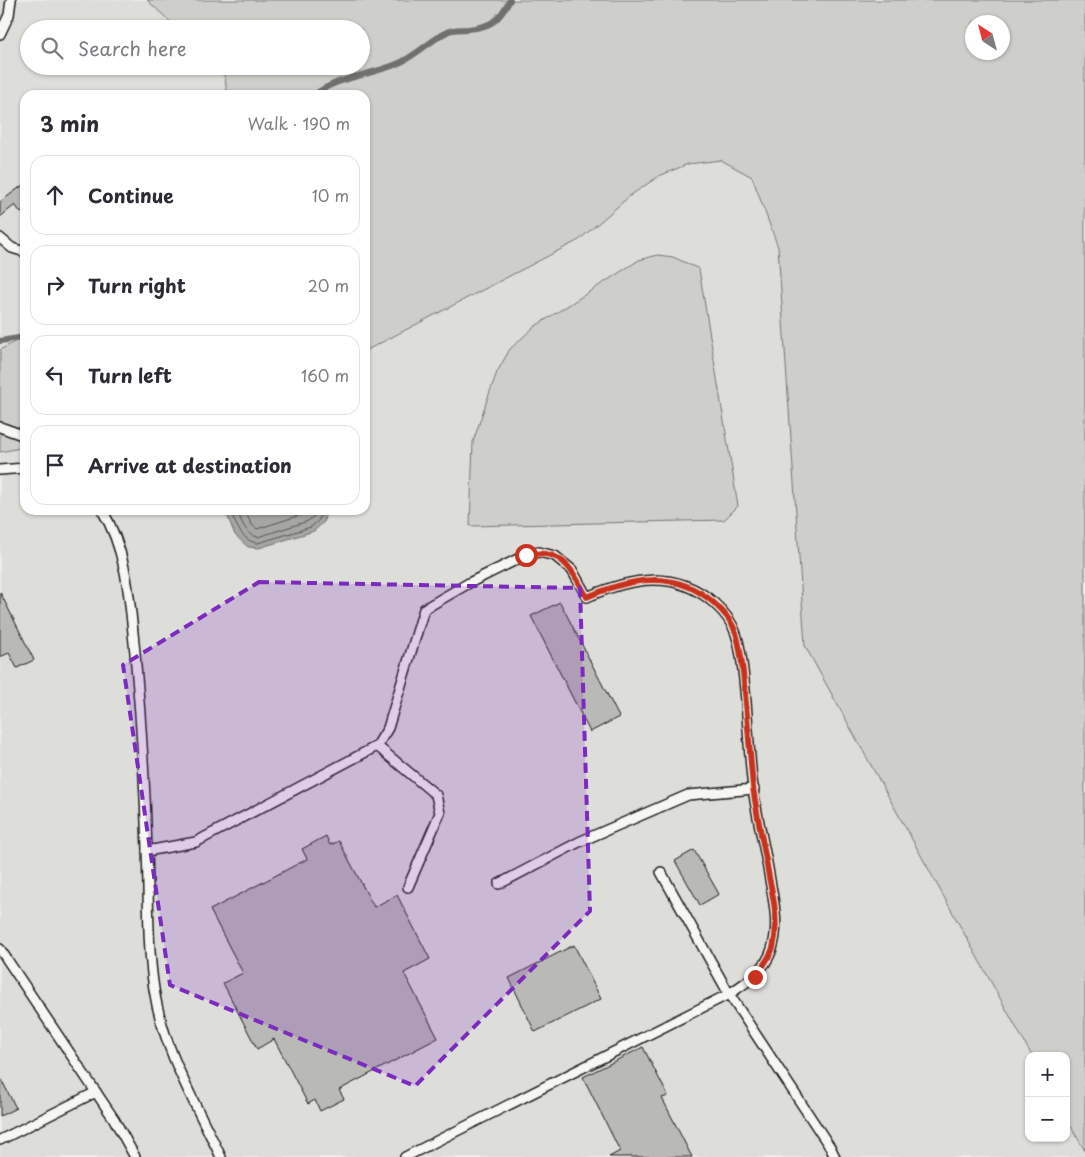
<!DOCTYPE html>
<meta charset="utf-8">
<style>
body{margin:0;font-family:"Playpen Sans",sans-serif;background:#f7f7f7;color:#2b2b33}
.controls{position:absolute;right:15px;bottom:15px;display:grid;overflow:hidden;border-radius:10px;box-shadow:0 1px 4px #0004}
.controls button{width:45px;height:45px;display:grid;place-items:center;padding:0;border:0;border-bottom:1px solid #e1e1e2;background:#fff;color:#2b2b33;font:25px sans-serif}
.compass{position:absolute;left:965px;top:15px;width:45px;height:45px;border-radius:50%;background:#fff;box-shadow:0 1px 4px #0004;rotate:324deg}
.stop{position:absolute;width:15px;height:15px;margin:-11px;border:4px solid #c8321e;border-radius:50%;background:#fff}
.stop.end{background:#c8321e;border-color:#fff;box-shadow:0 1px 5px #0008}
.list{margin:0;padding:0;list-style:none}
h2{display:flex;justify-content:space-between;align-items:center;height:65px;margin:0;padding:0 20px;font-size:21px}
h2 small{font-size:16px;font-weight:400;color:#7c7c81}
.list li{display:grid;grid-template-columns:32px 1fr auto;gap:15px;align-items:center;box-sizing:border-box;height:80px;margin:0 10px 10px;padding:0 10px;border:1px solid #e1e1e2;border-radius:15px}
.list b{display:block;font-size:19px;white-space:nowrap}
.list em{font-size:16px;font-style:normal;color:#7c7c81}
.icon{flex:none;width:28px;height:28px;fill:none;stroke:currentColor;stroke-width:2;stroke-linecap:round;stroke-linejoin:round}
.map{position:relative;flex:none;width:1085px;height:1157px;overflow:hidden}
.search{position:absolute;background:#fff;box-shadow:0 1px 4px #0004;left:20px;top:20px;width:350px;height:55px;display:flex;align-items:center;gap:12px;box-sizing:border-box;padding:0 18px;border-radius:28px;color:#7c7c81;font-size:19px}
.panel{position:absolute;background:#fff;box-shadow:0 1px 4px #0004;left:20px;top:90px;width:350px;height:425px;border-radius:15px}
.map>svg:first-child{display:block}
.built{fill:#ddddda;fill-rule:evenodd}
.green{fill:#cececb;stroke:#757574;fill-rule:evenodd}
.water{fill:#a6a6a3;stroke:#6f6f6d}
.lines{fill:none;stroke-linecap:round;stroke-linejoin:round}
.shore{stroke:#535352;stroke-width:1}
.stream{stroke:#6f6f6d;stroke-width:6}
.building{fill:#b9b9b6;stroke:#1c1c1c}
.service-casing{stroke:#1c1c1c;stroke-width:12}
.service{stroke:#f6f6f2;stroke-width:9}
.route{stroke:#c8321e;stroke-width:6}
.marked{fill:#7b2cbf;fill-opacity:0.2;stroke:#7b2cbf;stroke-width:4;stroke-dasharray:10 6;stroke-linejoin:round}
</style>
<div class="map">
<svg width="1085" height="1157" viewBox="0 0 1085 1157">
<rect width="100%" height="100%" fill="#edede9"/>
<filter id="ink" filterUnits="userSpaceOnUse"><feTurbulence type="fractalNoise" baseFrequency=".02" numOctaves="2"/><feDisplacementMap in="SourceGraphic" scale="10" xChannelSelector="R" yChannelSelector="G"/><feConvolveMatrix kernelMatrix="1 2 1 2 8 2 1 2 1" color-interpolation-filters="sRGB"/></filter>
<g filter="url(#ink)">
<!-- built -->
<path class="built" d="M0 0H1085L1041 1056H1029V1138H1066V1100L1085 1133V1157H0ZM972 22H1002V52H972ZM29 29H361V66H29ZM25 95H365V510H25Z"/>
<!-- green -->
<g class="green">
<path d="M147 0H1085V1151L1066 1118V1056H1032L805 646 778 247 752 177 721 160 688 164 659 176 631 195 579 240 365 351V95H227L225 77 214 66H361V29H178ZM1002 22V52H972V22Z"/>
<path d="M658 255 673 257 699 269 738 506 724 520 470 526 473 442 487 400 497 372 510 349 534 327 639 260Z"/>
<path d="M25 336V447L0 452V350Z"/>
</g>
<!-- water -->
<path class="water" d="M225 510H326L324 522 314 531 259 548 248 547 235 535Z"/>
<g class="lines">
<!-- shore -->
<g class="shore">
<path d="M230 510C236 524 241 541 258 543L311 527 319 520 322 510"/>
<path d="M237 510C241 520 245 535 258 537L308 521 314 516 315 510"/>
<path d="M245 510 251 524 257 529 304 514 308 510"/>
</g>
<!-- stream -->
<g class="stream">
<path d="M314 95C337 77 371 75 397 64 416 56 430 40 449 31 455 29 462 29 468 29 492 27 499 20 510 0"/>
<path d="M0 341 25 337"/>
</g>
</g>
<!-- building -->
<g class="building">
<path d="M23 185 25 188V210L21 213 15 205 0 217V202Z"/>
<path d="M0 592 34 660 17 668 9 653 0 657Z"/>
<path d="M560 602 619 717 590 732 531 616Z"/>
<path d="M326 836 330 845 339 841 374 907 397 895 430 959 404 973 438 1038 339 1090 344 1099 320 1111 315 1100 308 1104 274 1039 257 1049 223 983 243 973 210 910 307 859 302 849Z"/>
<path d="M694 850 719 894 700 905 675 861Z"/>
<path d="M574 945 601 999 535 1032 509 978Z"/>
<path d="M643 1047 668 1096 662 1098 692 1157H609L620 1151 583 1077Z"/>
<path d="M0 1077 16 1108 0 1116Z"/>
</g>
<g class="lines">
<!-- service casing -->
<g class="service-casing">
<g id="service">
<path d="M0 34 9 15 11 0"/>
<path d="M0 238 12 248 25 252"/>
<path d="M0 427 25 436"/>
<path d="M0 470 25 468"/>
<path d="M102 510C128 552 130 605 135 653 141 718 145 783 147 849 149 896 147 943 154 989 163 1049 195 1103 221 1157"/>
<path d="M377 746 436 795 440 813 408 887"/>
<path d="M147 851 196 842 377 746 388 728 424 609 469 583 526 555 539 552 555 556 572 570 587 597C631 578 675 569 714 603 724 612 732 621 736 634 742 652 743 671 745 690 748 722 749 755 753 788 757 817 764 845 769 874 773 899 780 924 772 949 765 971 747 982 729 994L405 1157"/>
<path d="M661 872 729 994 830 1147 835 1157"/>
<path d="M499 884 579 842 688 795 754 789"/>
<path d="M0 949 114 1119 135 1157"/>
<path d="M0 1140 96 1092"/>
</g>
</g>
<!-- service -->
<use href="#service" class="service"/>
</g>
</g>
<g class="lines" filter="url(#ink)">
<!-- route -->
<path class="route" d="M526 555C562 547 572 570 587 597 631 578 675 569 714 603 724 612 732 621 736 633 742 652 743 673 745 693 748 724 750 756 753 787 757 817 764 847 769 877 774 900 779 924 773 948 769 959 762 967 755 977"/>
</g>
<!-- marked area -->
<path class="marked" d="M259 582 580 588 590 911 415 1086 170 985 123 665Z"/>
</svg>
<div class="controls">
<button>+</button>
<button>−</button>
</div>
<svg class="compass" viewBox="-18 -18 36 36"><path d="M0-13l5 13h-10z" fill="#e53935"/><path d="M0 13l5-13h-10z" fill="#7c7c81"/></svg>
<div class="stop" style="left:526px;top:555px"></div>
<div class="stop end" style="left:755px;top:977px"></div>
<div class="search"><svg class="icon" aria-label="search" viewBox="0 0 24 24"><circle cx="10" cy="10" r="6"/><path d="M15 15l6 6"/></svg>Search here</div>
<section class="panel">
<h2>3 min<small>Walk · 190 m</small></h2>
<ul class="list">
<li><svg class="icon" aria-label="ahead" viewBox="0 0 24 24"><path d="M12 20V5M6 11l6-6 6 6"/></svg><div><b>Continue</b></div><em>10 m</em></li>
<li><svg class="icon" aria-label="right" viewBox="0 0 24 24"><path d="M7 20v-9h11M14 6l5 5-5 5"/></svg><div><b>Turn right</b></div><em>20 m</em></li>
<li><svg class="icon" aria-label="left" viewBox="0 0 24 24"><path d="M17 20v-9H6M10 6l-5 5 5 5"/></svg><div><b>Turn left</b></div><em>160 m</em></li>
<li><svg class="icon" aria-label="arrive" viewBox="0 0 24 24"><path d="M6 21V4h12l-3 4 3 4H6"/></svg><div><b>Arrive at destination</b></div></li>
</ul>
</section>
</div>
